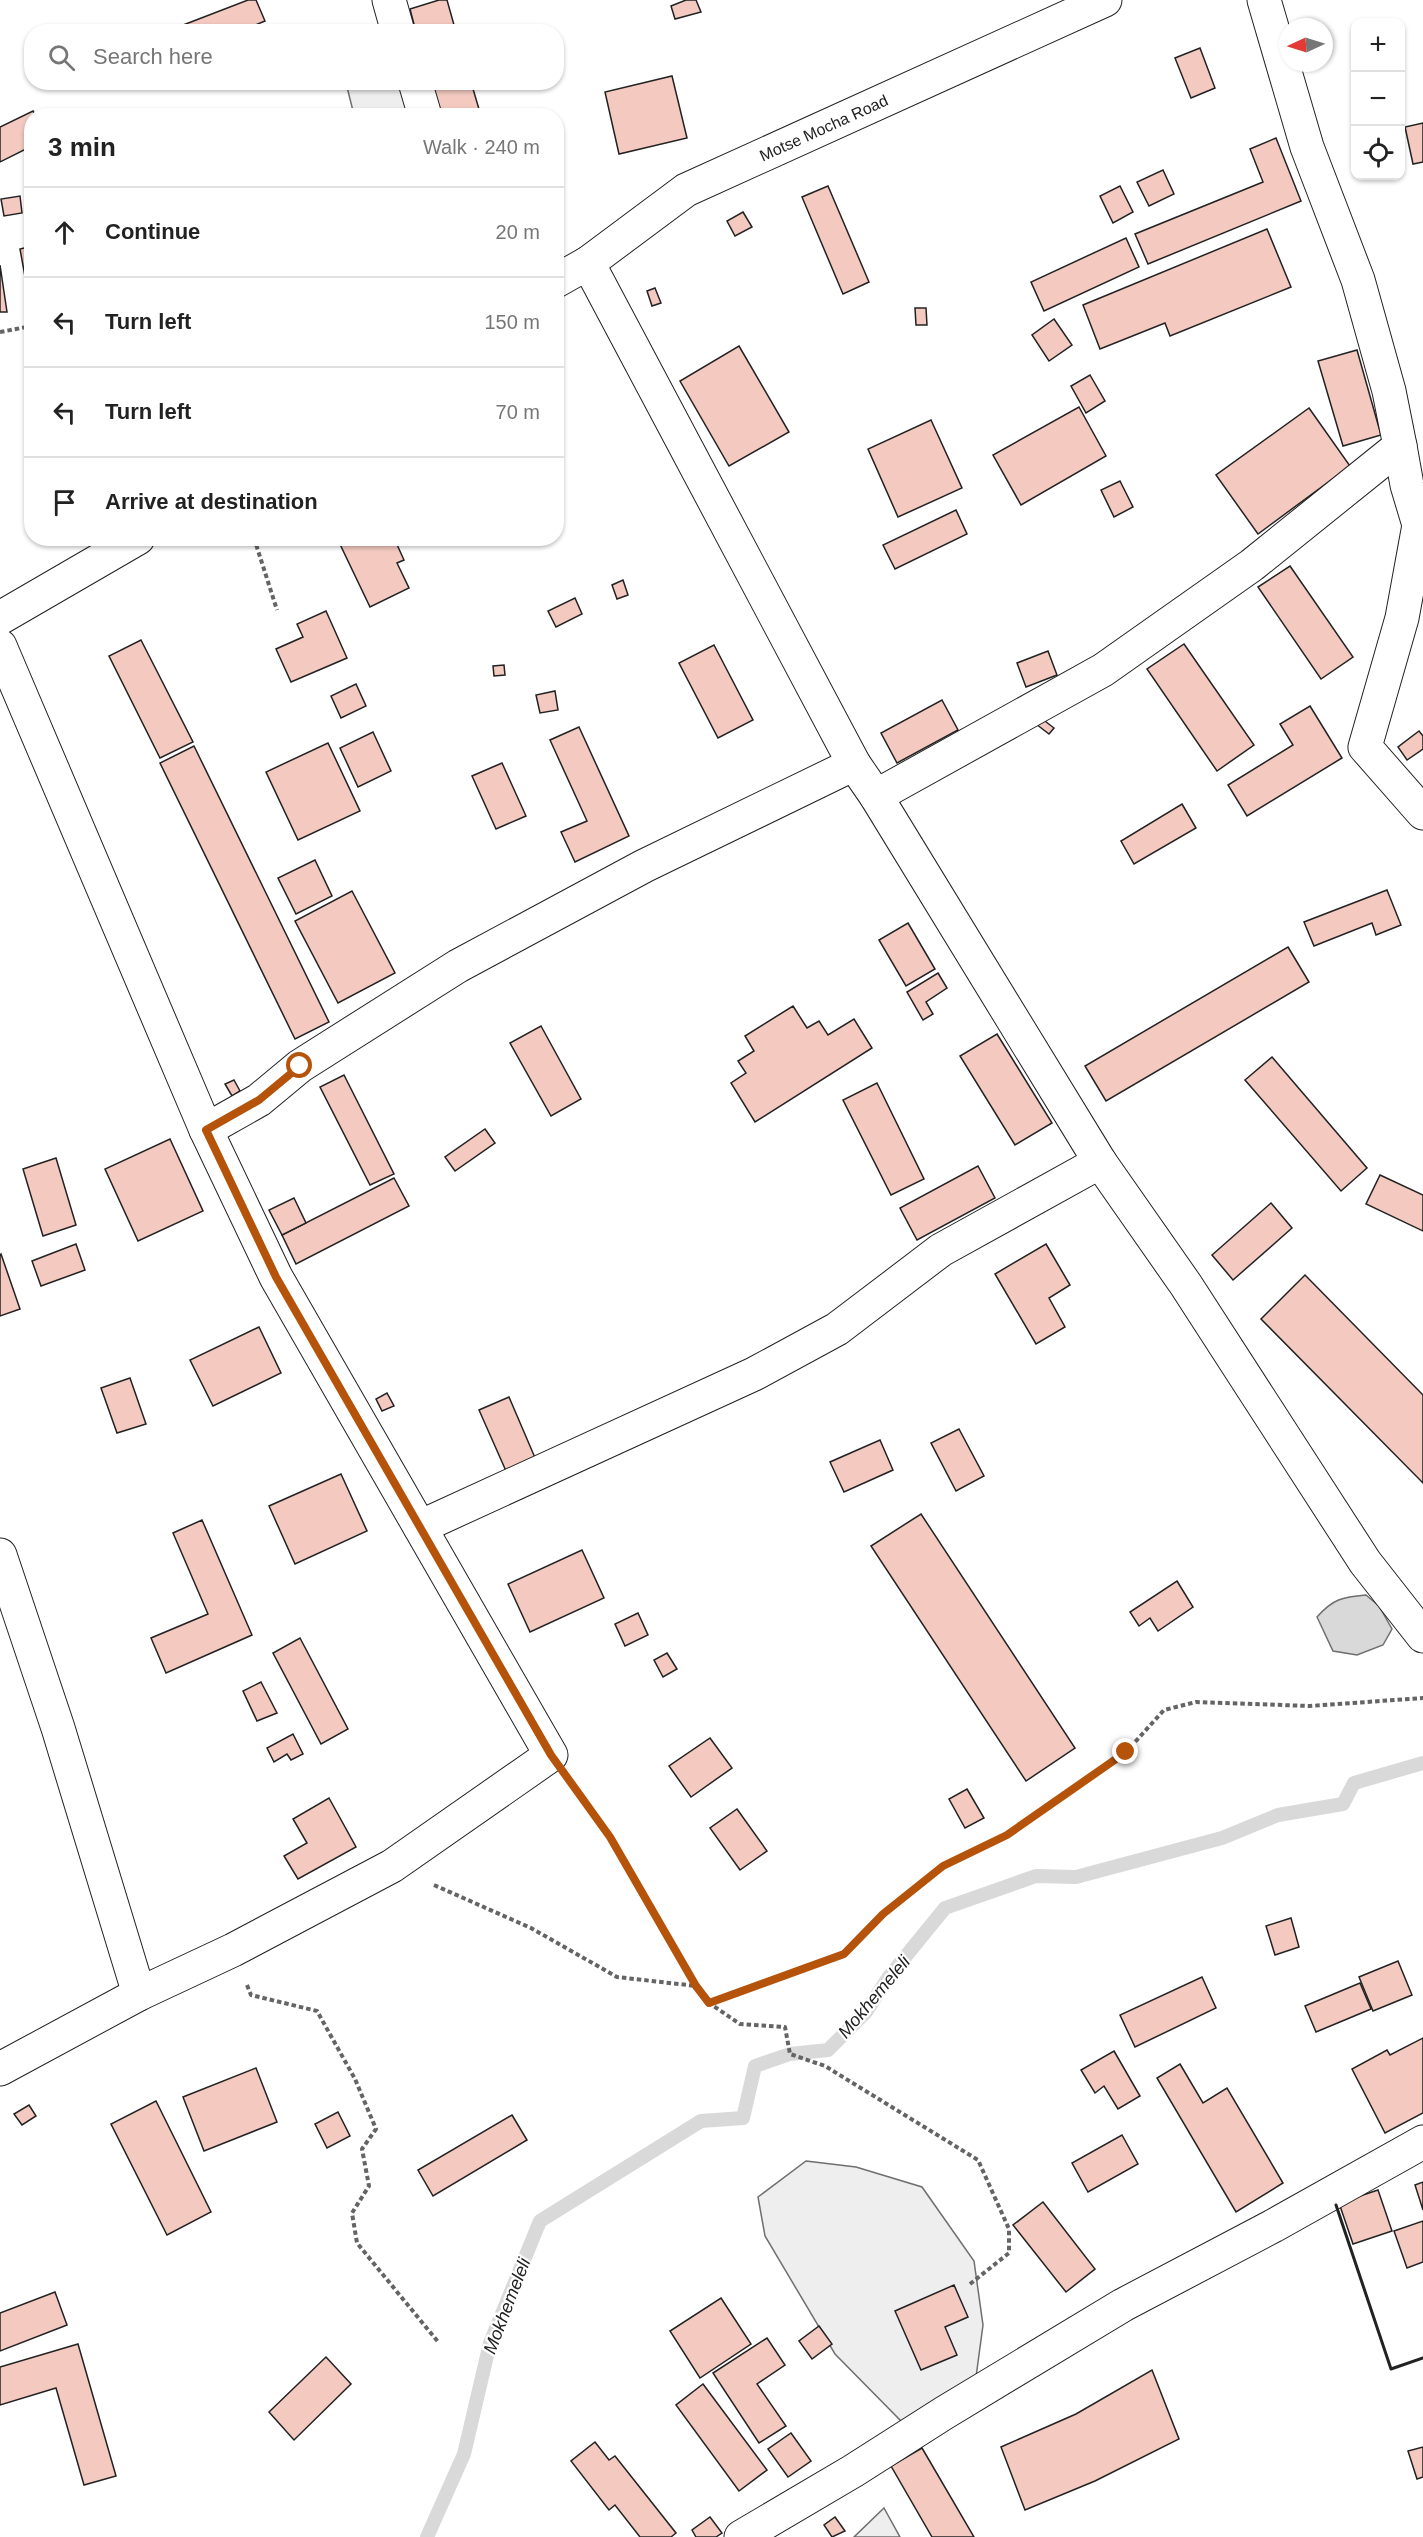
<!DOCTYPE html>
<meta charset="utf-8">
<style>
body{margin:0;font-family:Helvetica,sans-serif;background:#f2f2f2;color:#222}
.controls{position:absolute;right:18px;top:18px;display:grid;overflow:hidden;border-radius:12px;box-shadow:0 2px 4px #0004}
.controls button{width:54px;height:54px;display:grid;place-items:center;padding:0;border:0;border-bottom:2px solid #e0e0e0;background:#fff;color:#222;font:30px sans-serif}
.compass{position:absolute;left:1279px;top:18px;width:54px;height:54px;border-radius:50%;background:#fff;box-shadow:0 2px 4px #0004;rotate:266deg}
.stop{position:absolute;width:18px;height:18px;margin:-14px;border:4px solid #b45309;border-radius:50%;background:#fff}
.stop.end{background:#b45309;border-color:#fff;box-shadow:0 2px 6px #0008}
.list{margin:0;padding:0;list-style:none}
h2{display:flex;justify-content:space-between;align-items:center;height:78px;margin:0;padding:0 24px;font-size:26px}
h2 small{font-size:20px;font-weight:400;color:#767676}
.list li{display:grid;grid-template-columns:39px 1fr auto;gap:18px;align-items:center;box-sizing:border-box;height:90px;padding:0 24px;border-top:2px solid #e0e0e0}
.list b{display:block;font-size:22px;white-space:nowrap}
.list em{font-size:20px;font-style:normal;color:#767676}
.icon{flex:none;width:33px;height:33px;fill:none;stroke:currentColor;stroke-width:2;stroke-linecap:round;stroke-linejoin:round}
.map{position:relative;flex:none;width:1423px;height:2537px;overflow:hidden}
.search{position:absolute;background:#fff;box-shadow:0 2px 4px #0004;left:24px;top:24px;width:540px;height:66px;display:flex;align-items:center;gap:15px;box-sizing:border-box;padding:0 21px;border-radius:24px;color:#767676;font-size:22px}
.panel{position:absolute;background:#fff;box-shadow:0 2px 4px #0004;left:24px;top:108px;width:540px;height:438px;border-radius:24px}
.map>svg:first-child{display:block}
.green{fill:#eee;stroke:#6f6f6f;stroke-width:1.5}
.water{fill:#d9d9d9;stroke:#6f6f6f;stroke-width:1.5}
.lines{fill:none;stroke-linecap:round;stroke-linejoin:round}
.stream{stroke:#d9d9d9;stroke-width:14}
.building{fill:#f3c9c0;stroke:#222;stroke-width:1.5}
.minor-casing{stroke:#222;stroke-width:35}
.path{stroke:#646464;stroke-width:4;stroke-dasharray:4.5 3;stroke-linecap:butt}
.minor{stroke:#fff;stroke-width:33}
.wall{stroke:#222;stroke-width:3}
.route{stroke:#b45309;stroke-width:8}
.labels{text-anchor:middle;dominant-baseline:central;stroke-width:4.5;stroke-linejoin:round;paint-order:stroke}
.street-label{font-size:16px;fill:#222;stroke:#fff}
.water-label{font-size:18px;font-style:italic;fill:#222;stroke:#fff}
</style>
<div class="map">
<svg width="1423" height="2537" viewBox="0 0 1423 2537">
<rect width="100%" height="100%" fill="#fff"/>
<!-- green -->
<g class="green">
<path d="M346 83H399L410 115H354Z"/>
<path d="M806 2161 856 2167 922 2187 974 2261 983 2325 976 2377 903 2423 835 2354 765 2236 758 2197Z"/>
<path d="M884 2508 900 2537H854Z"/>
</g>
<!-- water -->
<path class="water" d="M1366 1595 1379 1606 1392 1629 1383 1645 1357 1655 1333 1651 1317 1617C1333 1599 1342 1597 1366 1595Z"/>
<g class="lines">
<!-- stream -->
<path class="stream" d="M427 2537 464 2454 490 2343 540 2221 701 2121 743 2118 755 2066 790 2054 828 2050 866 2012 888 1978 945 1908 1036 1876 1076 1877 1222 1838 1278 1815 1343 1804 1354 1783 1423 1763"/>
</g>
<!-- building -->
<g class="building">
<path d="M248 0H256L265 21 238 32H180L178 27Z"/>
<path d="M439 0H447L456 32H416L410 9Z"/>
<path d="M686 0H696L701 12 675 19 671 6Z"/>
<path d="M1200 48 1215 88 1191 98 1175 58Z"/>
<path d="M672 76 687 138 619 154 605 92Z"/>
<path d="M431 82H471L481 116H441Z"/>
<path d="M33 111 36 116H32V146L0 162V127Z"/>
<path d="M1423 123V162L1413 164 1405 127Z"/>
<path d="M1276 138 1301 201 1148 264 1135 234 1263 182 1250 149Z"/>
<path d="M1163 170 1174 194 1149 206 1137 182Z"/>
<path d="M828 186 869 282 843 294 802 197Z"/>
<path d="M1120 186 1133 212 1113 223 1100 196Z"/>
<path d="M20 196 22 213 4 216 1 199Z"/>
<path d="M743 212 752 227 735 236 727 221Z"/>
<path d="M1267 229 1291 287 1170 336 1165 323 1100 349 1083 305Z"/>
<path d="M1126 238 1139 267 1044 311 1031 282Z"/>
<path d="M32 246V280L26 282 20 249Z"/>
<path d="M0 265 7 312H0Z"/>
<path d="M655 288 661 303 652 306 647 291Z"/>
<path d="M915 308H926L927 325H916Z"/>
<path d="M1054 319 1072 345 1049 361 1032 335Z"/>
<path d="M739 346 789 432 729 466 680 381Z"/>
<path d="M1357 350 1381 435 1343 446 1318 361Z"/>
<path d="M1090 375 1105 401 1086 413 1071 386Z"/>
<path d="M1079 407 1106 456 1021 505 993 455Z"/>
<path d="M1309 408 1350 466 1258 534 1216 475Z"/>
<path d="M931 420 962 488 898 517 868 449Z"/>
<path d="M1120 481 1133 507 1114 517 1101 490Z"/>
<path d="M956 510 967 534 895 569 883 545Z"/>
<path d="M337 538H394L404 560 397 563 409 588 370 607Z"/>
<path d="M1290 566 1353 657 1321 679 1258 587Z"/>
<path d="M623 580 628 595 617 599 612 585Z"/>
<path d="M575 598 582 614 556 627 548 611Z"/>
<path d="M326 611 347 658 291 682 276 649 303 637 297 624Z"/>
<path d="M141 640 193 742 160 758 109 656Z"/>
<path d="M1184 644 1254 745 1217 771 1147 669Z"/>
<path d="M714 645 753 720 718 738 679 663Z"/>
<path d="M1048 651 1057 675 1026 687 1017 663Z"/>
<path d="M504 665 505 675 494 676 493 666Z"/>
<path d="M356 684 366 706 341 718 331 696Z"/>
<path d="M555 691 558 710 540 713 536 695Z"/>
<path d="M942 700 958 730 897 763 881 733Z"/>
<path d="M1310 706 1342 758 1247 816 1228 785 1293 745 1280 724Z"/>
<path d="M1041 718 1054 728 1049 734 1036 724Z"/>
<path d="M579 727 629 836 575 862 561 832 587 821 550 740Z"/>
<path d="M1419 731 1423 736V749L1407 760 1398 747Z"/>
<path d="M373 732 391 771 358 787 340 748Z"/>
<path d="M328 743 360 811 298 840 266 772Z"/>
<path d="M194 746 329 1022 295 1039 160 763Z"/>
<path d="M502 763 526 816 496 829 472 776Z"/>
<path d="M1182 804 1196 828 1134 864 1121 841Z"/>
<path d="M315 860 332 896 296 914 278 878Z"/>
<path d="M1387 890 1401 925 1376 935 1372 923 1314 946 1304 922Z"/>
<path d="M352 891 395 973 338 1003 295 921Z"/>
<path d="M908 923 935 969 906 986 879 940Z"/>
<path d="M1288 947 1309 982 1106 1101 1085 1066Z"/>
<path d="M938 973 947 988 926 1002 933 1014 923 1020 907 992Z"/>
<path d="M793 1006 807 1028 819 1021 828 1035 854 1019 872 1048 755 1122 731 1083 746 1073 738 1061 754 1051 745 1036Z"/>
<path d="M541 1026 581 1099 551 1116 510 1043Z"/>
<path d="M997 1034 1052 1123 1015 1145 960 1056Z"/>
<path d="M1272 1057 1367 1168 1341 1191 1245 1080Z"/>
<path d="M344 1075 394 1174 370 1185 320 1087Z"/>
<path d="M234 1080 240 1091 232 1096 225 1084Z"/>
<path d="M877 1083 924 1179 891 1195 843 1100Z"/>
<path d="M485 1129 495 1143 455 1171 445 1157Z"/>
<path d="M170 1139 203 1211 138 1241 105 1169Z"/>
<path d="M56 1158 76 1225 43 1236 23 1169Z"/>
<path d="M978 1166 995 1198 917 1240 900 1208Z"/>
<path d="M1380 1175 1423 1195V1231L1366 1204Z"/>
<path d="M394 1178 409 1206 296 1264 282 1235Z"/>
<path d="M294 1198 306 1223 282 1235 269 1210Z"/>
<path d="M1271 1203 1292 1228 1233 1280 1212 1255Z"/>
<path d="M76 1244 85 1270 41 1286 32 1261Z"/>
<path d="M1046 1244 1070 1285 1049 1298 1065 1327 1036 1344 995 1274Z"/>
<path d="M1 1254 20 1309 0 1316V1255Z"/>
<path d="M1305 1275 1423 1395V1483L1261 1319Z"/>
<path d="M259 1327 281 1373 213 1406 190 1360Z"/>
<path d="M130 1378 146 1424 117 1433 101 1388Z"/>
<path d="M387 1393 394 1406 382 1411 376 1399Z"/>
<path d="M509 1397 539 1467 510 1480 479 1410Z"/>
<path d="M959 1429 984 1476 956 1491 931 1443Z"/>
<path d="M880 1440 893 1470 844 1492 830 1462Z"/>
<path d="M341 1474 367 1531 295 1564 269 1506Z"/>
<path d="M921 1514 1075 1748 1026 1781 871 1546Z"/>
<path d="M202 1520 252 1635 166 1673 151 1638 208 1614 173 1533Z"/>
<path d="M582 1550 604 1598 530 1632 508 1584Z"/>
<path d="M1177 1581 1193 1607 1158 1631 1150 1618 1139 1626 1130 1612Z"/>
<path d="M638 1613 648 1635 625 1646 615 1624Z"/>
<path d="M300 1638 348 1729 321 1744 273 1653Z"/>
<path d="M667 1653 677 1669 663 1677 654 1660Z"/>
<path d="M261 1682 277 1713 257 1721 243 1691Z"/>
<path d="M293 1734 303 1754 291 1760 287 1754 274 1762 267 1748Z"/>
<path d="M710 1738 732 1768 691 1797 669 1766Z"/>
<path d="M967 1789 984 1818 965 1828 949 1799Z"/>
<path d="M329 1798 356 1847 298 1879 284 1856 307 1843 293 1819Z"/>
<path d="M737 1809 767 1851 740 1870 710 1828Z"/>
<path d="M1291 1918 1299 1947 1275 1955 1266 1926Z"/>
<path d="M1398 1961 1412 1995 1373 2011 1359 1977Z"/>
<path d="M1202 1977 1216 2008 1135 2047 1120 2015Z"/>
<path d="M1360 1983 1371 2009 1316 2032 1305 2006Z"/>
<path d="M1423 2038V2113L1385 2133 1352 2069 1387 2050 1390 2055Z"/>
<path d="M1114 2051 1140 2096 1118 2109 1104 2086 1095 2093 1081 2070Z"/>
<path d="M1180 2064 1203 2103 1227 2088 1283 2183 1236 2212 1157 2078Z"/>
<path d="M256 2068 277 2122 204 2151 183 2097Z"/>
<path d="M156 2101 211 2212 167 2235 111 2124Z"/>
<path d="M29 2105 36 2116 22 2125 14 2114Z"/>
<path d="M338 2112 350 2136 327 2148 315 2124Z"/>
<path d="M512 2115 527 2140 433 2196 418 2170Z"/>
<path d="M1122 2135 1138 2164 1088 2192 1072 2163Z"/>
<path d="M1423 2182V2210L1415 2185Z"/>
<path d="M1378 2190 1392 2231 1353 2244 1339 2203Z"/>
<path d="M1043 2202 1095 2269 1066 2292 1013 2225Z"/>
<path d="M1423 2221V2262L1407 2268 1394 2231Z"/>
<path d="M954 2285 968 2317 945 2327 957 2355 921 2370 895 2311Z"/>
<path d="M55 2292 67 2325 0 2351V2313Z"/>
<path d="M721 2298 751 2344 700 2378 670 2331Z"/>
<path d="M819 2326 832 2344 812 2359 799 2341Z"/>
<path d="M767 2338 785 2365 757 2384 786 2426 759 2443 713 2373Z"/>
<path d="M78 2344 116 2476 84 2485 56 2388 0 2405V2367Z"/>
<path d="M326 2357 351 2384 294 2440 269 2412Z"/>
<path d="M1152 2370 1179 2439 1095 2481 1025 2510 1001 2447 1076 2414Z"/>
<path d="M703 2384 767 2470 739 2491 676 2405Z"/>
<path d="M791 2433 811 2461 788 2477 768 2449Z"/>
<path d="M595 2442 609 2460 615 2456 676 2533 671 2537H640L615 2505 609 2510 571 2461Z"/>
<path d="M1423 2447V2477L1417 2479 1408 2451Z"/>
<path d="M922 2448 974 2537H932L891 2466Z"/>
<path d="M710 2517 722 2533 716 2537H696L692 2530Z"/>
<path d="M835 2517 845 2531 832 2537 824 2525Z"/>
</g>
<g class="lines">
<!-- minor casing -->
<g class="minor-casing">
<g id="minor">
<path d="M389 0 398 32"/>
<path d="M415 82 425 116"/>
<path id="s1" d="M556 281 588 263 686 190 1105 0"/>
<path d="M1400 446 1407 485 1419 525 1402 618 1365 747 1423 813"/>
<path d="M0 618 138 538"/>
<path d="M0 646 206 1130 276 1277 551 1755 392 1866 233 1950 139 1994 0 2069"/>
<path d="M876 796 1103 670 1252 565 1400 446 1389 391 1358 280 1307 147 1264 0"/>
<path d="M206 1130 259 1100 300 1066 458 966 644 866 854 764"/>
<path d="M1100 1162 1186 1285 1365 1562 1423 1636"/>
<path d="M420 1527 754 1374 837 1329 941 1250 1100 1162 876 796 854 764 588 263"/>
<path d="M0 1555 58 1728 139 1994"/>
<path d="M741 2537 853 2471 944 2413 1123 2305 1273 2226 1423 2142"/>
</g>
</g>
<!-- path -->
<g class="path">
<path d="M0 332 32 326"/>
<path d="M254 538 277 610"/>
<path d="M434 1885 531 1928 617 1977 696 1986 610 1837 574 1787"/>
<path d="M247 1985 251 1995 317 2011 355 2079 376 2129 362 2149 369 2186 352 2213 357 2243 439 2343"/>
<path d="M696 1986 709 2003"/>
<path d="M970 2284 1009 2253V2229L978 2160 825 2066 790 2054 785 2027 740 2024 709 2003 844 1954 883 1914 943 1866 1007 1835 1126 1752 1164 1710 1196 1702 1310 1706 1423 1698"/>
</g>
<!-- minor -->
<use href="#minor" class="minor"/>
<!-- wall -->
<path class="wall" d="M1336 2205 1391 2369 1423 2358"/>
</g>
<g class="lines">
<!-- route -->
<path class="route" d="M300 1066 259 1100 206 1130 276 1277 551 1755 610 1837 696 1986 709 2003 844 1954 883 1914 943 1866 1007 1835 1126 1752"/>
</g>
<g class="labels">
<!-- street labels -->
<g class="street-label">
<text stroke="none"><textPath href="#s1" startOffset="310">Motse Mocha Road</textPath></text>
</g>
<!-- water labels -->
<g class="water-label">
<text transform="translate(874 1997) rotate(-50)">Mokhemeleli</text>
<text transform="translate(507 2306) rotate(-69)">Mokhemeleli</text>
</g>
</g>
</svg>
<div class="controls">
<button>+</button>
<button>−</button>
<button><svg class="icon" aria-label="locate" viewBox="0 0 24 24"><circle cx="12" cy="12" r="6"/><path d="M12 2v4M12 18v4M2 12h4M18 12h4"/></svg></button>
</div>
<svg class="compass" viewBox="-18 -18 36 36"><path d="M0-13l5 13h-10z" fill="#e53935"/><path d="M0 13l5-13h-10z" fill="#767676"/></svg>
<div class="stop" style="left:300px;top:1066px"></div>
<div class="stop end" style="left:1126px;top:1752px"></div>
<div class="search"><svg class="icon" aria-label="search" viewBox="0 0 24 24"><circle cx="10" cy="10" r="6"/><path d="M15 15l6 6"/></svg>Search here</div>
<section class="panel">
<h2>3 min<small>Walk · 240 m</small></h2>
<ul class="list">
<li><svg class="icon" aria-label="ahead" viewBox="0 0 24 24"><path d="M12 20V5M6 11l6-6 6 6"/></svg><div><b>Continue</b></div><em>20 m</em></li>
<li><svg class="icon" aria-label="left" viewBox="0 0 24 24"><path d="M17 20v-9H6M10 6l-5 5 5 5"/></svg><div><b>Turn left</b></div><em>150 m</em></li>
<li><svg class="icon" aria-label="left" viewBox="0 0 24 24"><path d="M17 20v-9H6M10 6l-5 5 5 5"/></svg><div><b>Turn left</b></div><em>70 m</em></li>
<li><svg class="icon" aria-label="arrive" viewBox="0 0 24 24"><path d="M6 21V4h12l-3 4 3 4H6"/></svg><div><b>Arrive at destination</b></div></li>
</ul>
</section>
</div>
